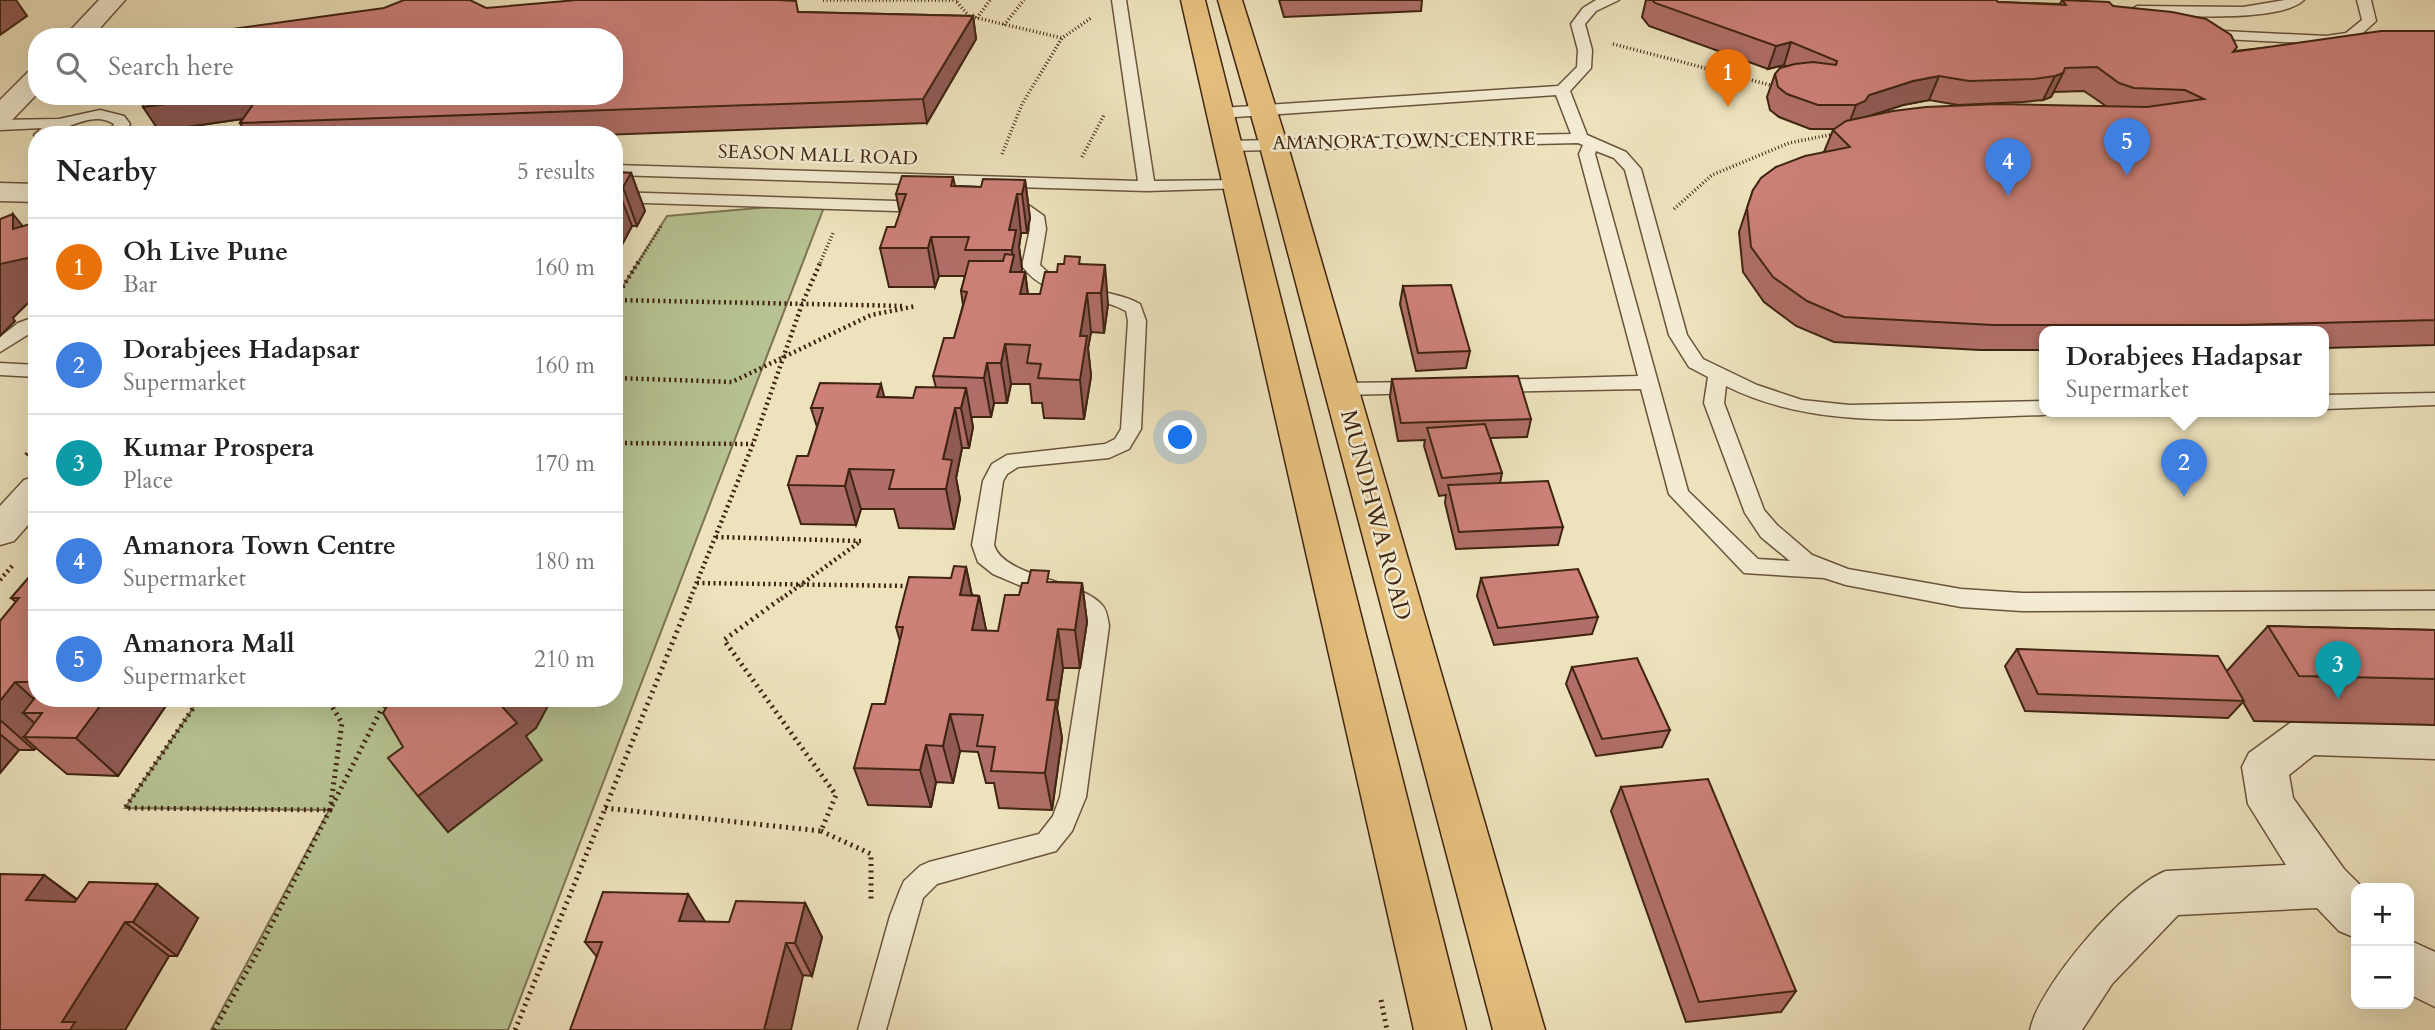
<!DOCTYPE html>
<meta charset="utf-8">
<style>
body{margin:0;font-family:Cardo,serif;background:#f6f6f6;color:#222}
.controls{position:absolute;right:21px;bottom:21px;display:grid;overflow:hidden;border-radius:14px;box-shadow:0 7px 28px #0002}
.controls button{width:63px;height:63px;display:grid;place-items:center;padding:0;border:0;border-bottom:2px solid #e0e0e0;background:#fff;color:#222;font:35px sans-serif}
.you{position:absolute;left:1181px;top:438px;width:24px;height:24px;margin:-18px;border:5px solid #fff;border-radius:50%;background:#1a73e8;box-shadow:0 0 0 10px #1a73e833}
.badge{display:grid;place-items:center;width:46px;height:46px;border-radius:50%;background:#7c3aed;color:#fff;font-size:23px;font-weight:700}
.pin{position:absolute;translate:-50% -58px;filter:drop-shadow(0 2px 4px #0008)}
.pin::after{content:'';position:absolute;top:37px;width:24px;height:21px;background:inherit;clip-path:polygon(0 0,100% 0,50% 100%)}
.popup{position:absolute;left:2039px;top:326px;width:290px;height:91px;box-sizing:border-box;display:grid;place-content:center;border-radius:14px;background:#fff;filter:drop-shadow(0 2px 5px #0005);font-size:23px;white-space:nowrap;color:#767676}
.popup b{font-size:26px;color:#222}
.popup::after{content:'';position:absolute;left:50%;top:100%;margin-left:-14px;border:14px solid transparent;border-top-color:#fff}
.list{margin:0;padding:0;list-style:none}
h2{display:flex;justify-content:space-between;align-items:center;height:91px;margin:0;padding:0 28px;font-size:30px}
h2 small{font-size:23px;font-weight:400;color:#767676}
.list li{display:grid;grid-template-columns:46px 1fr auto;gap:21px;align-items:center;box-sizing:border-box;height:98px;padding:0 28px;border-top:2px solid #e0e0e0}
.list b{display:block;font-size:26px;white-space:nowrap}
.list p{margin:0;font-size:23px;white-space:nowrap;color:#767676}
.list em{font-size:23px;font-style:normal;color:#767676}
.icon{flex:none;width:38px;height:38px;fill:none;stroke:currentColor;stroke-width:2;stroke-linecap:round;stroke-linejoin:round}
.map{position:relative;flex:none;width:2435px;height:1030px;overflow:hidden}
.search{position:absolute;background:#fff;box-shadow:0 7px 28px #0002;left:28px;top:28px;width:595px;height:77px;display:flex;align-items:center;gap:18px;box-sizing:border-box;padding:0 24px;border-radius:28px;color:#767676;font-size:26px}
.panel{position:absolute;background:#fff;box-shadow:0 7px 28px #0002;left:28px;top:126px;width:595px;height:581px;border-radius:28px}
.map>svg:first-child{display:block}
.green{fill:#b7c392;stroke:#7c7452;stroke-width:2}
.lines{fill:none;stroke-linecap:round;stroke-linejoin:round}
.lane-casing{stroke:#6b543c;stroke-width:3}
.street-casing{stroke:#6b543c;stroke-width:3}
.highway-casing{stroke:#402412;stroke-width:3}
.path-far2{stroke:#402412;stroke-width:3.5;stroke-dasharray:1 2.5;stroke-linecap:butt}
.path-far1{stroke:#402412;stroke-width:4.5;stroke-dasharray:2 3.5;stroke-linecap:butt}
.path{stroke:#402412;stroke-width:5;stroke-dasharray:2 4.5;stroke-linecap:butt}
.lane{fill:#f3ecd3;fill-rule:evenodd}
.street{fill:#f3ecd3;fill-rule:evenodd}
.highway{fill:#e6c17e;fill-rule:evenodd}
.wall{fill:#af6e67;stroke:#402412;stroke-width:2;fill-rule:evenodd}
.shaded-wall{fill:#8f5a54;stroke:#402412;stroke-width:2}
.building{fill:#cc8078;stroke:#402412;stroke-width:2}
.labels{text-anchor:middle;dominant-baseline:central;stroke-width:5;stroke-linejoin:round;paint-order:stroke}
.far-street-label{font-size:19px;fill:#402412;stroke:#f3ecd3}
.street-label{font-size:23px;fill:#402412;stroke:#f3ecd3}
</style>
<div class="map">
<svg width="2435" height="1030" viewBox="0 0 2435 1030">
<rect width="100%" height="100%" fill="#ede2bc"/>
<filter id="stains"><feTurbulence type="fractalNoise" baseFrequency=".00286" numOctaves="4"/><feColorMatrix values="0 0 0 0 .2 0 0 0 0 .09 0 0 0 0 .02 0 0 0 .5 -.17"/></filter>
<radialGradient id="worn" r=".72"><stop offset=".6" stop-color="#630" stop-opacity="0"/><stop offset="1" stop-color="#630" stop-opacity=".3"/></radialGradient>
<!-- green -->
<path class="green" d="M826 202 508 1030H211L329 810 125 808 200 698H614V291H620L667 216Z"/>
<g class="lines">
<!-- lane casing -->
<g class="lane-casing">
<g id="lane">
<path d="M1112 0H1126L1154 181 1237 180 1245 185 1243 188 1147 191 614 175V165L1138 181Z"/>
<path d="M1596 0H1619L1596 11 1585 24 1592 50 1591 68 1570 91 1587 135 1626 152 1641 169 1687 335 1703 359 1757 385 1802 400 1849 405 2044 401V411H2052L2044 415C1940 417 1821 434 1726 386L1724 403 1764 510 1777 525 1812 555 1848 569 1961 589 2022 593 2435 591V609L2022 611 1961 607 1846 585 1824 578 1744 573 1669 494 1641 389 1493 392 1486 390 1483 386 1486 382 1493 380 1638 376 1579 154 1583 145 1578 143 1227 151 1219 146 1227 141 1571 134 1556 95 1221 118 1213 113 1221 108 1558 86 1577 67 1578 50 1571 24 1583 8ZM1596 151 1614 158 1625 170 1669 335 1689 367 1708 377 1704 403 1745 513 1761 537 1790 561 1758 559 1688 491 1595 154Z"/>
<path d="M2285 0H2304C2278 24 2173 15 2137 14L2130 10 2137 6 2243 7Z"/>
<path d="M2357 0H2371L2376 21 2355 40 2326 44 2203 38 2196 34 2203 30 2326 36 2346 33 2362 20Z"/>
<path d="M100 110 124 116 130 124 124 135H108L114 124C90 108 62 135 37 135V138L34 135 42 128 0 130V120L59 119Z"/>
<path d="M614 192 927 202 935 207 927 212 614 202Z"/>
<path d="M1001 204 1030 206 1044 216 1046 229 1040 265C1065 293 1109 287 1140 304L1146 321 1141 429 1129 449 1109 458 1018 467 1007 474 1003 481 994 545C1003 577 1081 580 1102 605 1107 610 1108 620 1109 626L1086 797 1072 831 1056 851 937 884 923 898 886 1030H858L890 916 900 890 904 881 920 866 929 862 1039 834 1053 816 1060 797 1087 626 1084 616 1075 609 993 574 978 562 972 545 983 481 992 464 1007 455 1105 444 1115 439 1121 429 1128 321 1126 311C1091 292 1047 301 1022 266L1030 229 1028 218 1021 215 995 213 993 209Z"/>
<path d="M37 316V329L0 352V337L18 323Z"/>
<path d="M0 363 37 365V377L0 375Z"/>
<path d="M1419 382 1426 383 1429 388 1426 393 1342 395 1335 394 1332 389 1335 384 1342 383Z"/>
<path d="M2435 393V405L2324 409V395Z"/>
</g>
</g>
<!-- street casing -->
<g class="street-casing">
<g id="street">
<path d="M99 0H125L92 37H64Z"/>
<path d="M37 70V94L10 122 0 124V100L28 72Z"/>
<path d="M0 183 37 184V202L0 201Z"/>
<path d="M37 476V515L14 541 0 545V506L24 480Z"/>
<path d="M2306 717 2435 721V759L2314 755 2289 775 2293 798 2344 869 2363 888H2356V938L2339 931 2317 908 2178 915 2112 984 2082 1030H2030C2039 986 2125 886 2166 871L2286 865 2248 804 2242 767 2249 753 2290 723Z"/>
<path d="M2409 940 2435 952V1007L2409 994Z"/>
</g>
</g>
<!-- highway casing -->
<g class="highway-casing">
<g id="highway">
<path d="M1181 0H1205L1466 1030H1414Z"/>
<path d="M1218 0H1242L1287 143 1545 1030H1493L1259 143Z"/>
</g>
</g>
<!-- path-far2 -->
<g class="path-far2">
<path d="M823 0H959"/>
<path d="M957 2 969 16 1062 38"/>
<path d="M977 18 990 0"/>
<path d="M1004 25 1024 0"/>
<path d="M1613 44 1774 86"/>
<path d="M1002 154 1022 104 1062 38 1091 18"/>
<path d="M1082 157 1104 115"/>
<path d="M1674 209 1712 175 1789 143 1834 134"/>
<path d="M638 263 661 226"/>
<path d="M820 263 834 231"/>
</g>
<!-- path-far1 -->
<g class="path-far1">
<path d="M614 300 905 306"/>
<path d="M614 301 639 261"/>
<path d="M614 378 732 382 871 315 916 306"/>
<path d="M614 443 753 444"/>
<path d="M26 455 37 443"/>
<path d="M716 537 861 541 781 599"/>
<path d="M0 580 13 565"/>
<path d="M697 583 909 586"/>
<path d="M690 599 753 444 802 304 821 261"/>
</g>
<!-- path -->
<g class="path">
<path d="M200 698 125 808 330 810 342 723 327 698"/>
<path d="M605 808 821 831 836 795 724 640 783 597"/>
<path d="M821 831 871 854V900"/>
<path d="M1381 1000 1387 1030"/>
<path d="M214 1030 255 957 387 698"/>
<path d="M515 1030 691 597"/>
</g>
<!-- lane -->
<use href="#lane" class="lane"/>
<!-- street -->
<use href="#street" class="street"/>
<!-- highway -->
<use href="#highway" class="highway"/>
</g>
<!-- wall -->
<g class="wall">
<path d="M1279 0H1422L1421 11 1284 17Z"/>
<path d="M1646 0H1996L1998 2 2060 4 2062 0 2113 6 2234 51 2435 31V345L2324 348V331H2044V350H1980L1834 342 1796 326 1764 302 1743 272 1739 232 1753 190 1824 152 1833 130 1835 129H1810L1779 117 1770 110 1767 97 1775 74 1787 67 1784 65 1768 69 1649 26 1642 17ZM2084 91 2106 106 1873 115 1903 105 1929 100 1958 105 2023 102 2043 100 2051 97 2054 92Z"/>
<path d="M486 8 799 12 973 16 976 39 927 123 601 135H247L240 123 242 119 159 131Z"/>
<path d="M614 172 631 173 645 211 637 226H632L617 254 620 261 614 271Z"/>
<path d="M953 177 955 186 981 187 1025 180 1030 218 1027 233H1021L1019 247 1022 269 1021 272H1025L1028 294H1040L1057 272 1081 264 1108 304 1104 333 1091 332 1088 348 1091 376 1084 419 1044 418 1042 403H1032L1030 384H1011L1007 403H994L991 417H971L973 427 969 448H962L956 478 960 499 954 529 899 528 894 509H861L856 525 801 524 788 485 808 456 817 427 811 408 884 397 913 398 936 388 933 376 954 338 963 305 961 291 965 276H939L935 287H889L880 248 895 227 900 214 896 194Z"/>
<path d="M1403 286 1470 351 1466 368 1416 371 1400 304Z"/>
<path d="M1392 379 1531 419 1527 437 1490 438 1502 473 1500 483 1563 527 1558 545 1456 549 1445 503 1446 495 1439 496 1424 446 1425 440 1398 441 1390 397Z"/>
<path d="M966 567 972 595 979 596 986 631H998L1019 595 1051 582 1082 583 1087 622 1080 668H1063L1057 708 1062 738 1052 810 999 808 994 783H986L978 752 960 751 953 783 936 782 931 807 868 805 854 768 885 704 900 641 896 627 951 578Z"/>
<path d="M37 568V698H163L160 702 165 707 118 776 67 774 36 748 34 750H19L0 773V621L16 602 11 598Z"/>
<path d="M1481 578 1598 617 1592 634 1494 645 1477 596Z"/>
<path d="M2268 626 2435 630V725L2254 721 2243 702 2228 718 2025 711 2005 666 2017 649 2227 671Z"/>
<path d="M1572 667 1670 730 1662 747 1596 756 1566 684Z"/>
<path d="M1621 787 1796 991 1781 1012 1686 1022 1611 811Z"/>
<path d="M44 875 77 899 198 918 177 956H169L125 1030Z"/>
<path d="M805 903 822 937 812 976 597 957 585 942 705 922H729Z"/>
</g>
<!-- shaded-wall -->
<g class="shaded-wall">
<path d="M0 0H16L27 16 0 35Z"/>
<path d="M973 16 976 39 927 123 923 99Z"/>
<path d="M1791 42 1784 65 1768 69 1776 46Z"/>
<path d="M2063 73 2051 97 2043 100 2055 76Z"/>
<path d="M1939 76 1929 100 1903 105 1860 119 1847 129 1856 105 1869 95 1913 81Z"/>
<path d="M221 96H266L277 114 159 131 143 107Z"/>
<path d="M631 173 645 211 637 226 623 187Z"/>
<path d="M1025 180 1030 218 1027 233 1022 194Z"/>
<path d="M617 187 632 226 617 254 620 261 614 271V192Z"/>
<path d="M1017 194 1021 233 1019 247 1022 269 1018 285 1010 272 1013 259 1009 230Z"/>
<path d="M13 214 37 244V302L27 304 13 318 15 321 0 336V264L13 229Z"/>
<path d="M931 237 939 276 935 287 928 248Z"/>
<path d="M1105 265 1108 304 1104 333 1101 293Z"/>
<path d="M1025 272 1030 312 1020 294Z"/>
<path d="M1087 293 1091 332 1088 348 1091 376 1084 419 1080 380V336Z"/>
<path d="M1005 344 1011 384 1007 403 1001 363Z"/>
<path d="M987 363 994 403 991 417 984 378Z"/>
<path d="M881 384 891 423 877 397Z"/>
<path d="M966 388 973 427 969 448 961 408Z"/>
<path d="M955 408 962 448 956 478 960 499 954 529 946 489 943 459Z"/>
<path d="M849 469 861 509 856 525 845 486Z"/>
<path d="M966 567 974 606 960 595Z"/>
<path d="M1082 583 1087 622 1080 668 1075 630Z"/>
<path d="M979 596 987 634 972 630Z"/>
<path d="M1058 629 1063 668 1057 708 1062 738 1052 810 1045 773 1047 700Z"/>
<path d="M15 682 57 720 42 713H23L47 734 24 737 36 748 34 750 0 720V701Z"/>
<path d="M106 698H163L160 702 165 707 118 776 76 738Z"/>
<path d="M500 698H549L550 702 536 728 526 736 542 760 448 832 418 796 497 701Z"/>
<path d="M950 714 960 751 953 783 943 746Z"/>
<path d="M0 734 19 750 0 773Z"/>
<path d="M926 745 936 782 931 807 920 770Z"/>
<path d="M44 875 90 910 26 900Z"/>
<path d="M157 884 198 918 177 956 133 922Z"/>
<path d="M688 894 709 928 679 921Z"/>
<path d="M805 903 822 937 812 976 795 943Z"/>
<path d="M125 922 169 956 125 1030H70L62 1022Z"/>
<path d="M786 943 803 976 791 1030H764Z"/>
</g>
<!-- building -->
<g class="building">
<path d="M404 0H470L486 8 577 0H777L796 1 798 12 973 16 923 99 240 123 259 96H614V37H174L384 8Z"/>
<path d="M1652 0H1996L1998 2 2066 5 2062 0 2109 2 2113 6 2172 12 2206 19 2231 35 2237 47 2233 52 2381 31H2435V320L2241 325H1993L1844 317 1807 301 1773 277 1751 247 1747 208 1753 190 1761 178 1776 167 1805 156 1850 147 1833 130 1846 121 1893 111 1926 107 1997 104 2147 107 2204 99 2185 90 2134 88 2119 83 2097 67 2065 68 2063 73 2055 76 2034 79 1969 81 1939 76 1913 81 1869 95 1865 101 1856 105H1818L1787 94 1778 87 1775 74 1780 68 1795 64 1813 62 1836 65 1837 61 1791 42 1776 46 1655 3Z"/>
<path d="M144 96H221L143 107Z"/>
<path d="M614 172 631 173 623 187H617L614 192Z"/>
<path d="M902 176 953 177 951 186 981 187 983 179 1025 180 1022 194H1017L1009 230H1016L1012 250H965L969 237H931L928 248H880L887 227H895L906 194H896Z"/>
<path d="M13 214V229L37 222V256L0 264V219Z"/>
<path d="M1005 254 1014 255 1010 272H1025L1020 294H1040L1045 272H1057L1058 264H1064L1065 256 1080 257 1079 264 1105 265 1101 293H1087L1080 336H1087L1080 380 1038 378 1041 364 1027 363 1030 345 1005 344 1001 363H987L984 378 933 376 944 338H954L967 292 961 291 969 261H1003Z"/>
<path d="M1451 285 1470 351 1418 353 1403 286Z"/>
<path d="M1518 376 1531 419 1401 423 1392 379Z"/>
<path d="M820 383 881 384 877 397 913 398 916 387 966 388 961 408H955L943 459 952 460 946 489H889L894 470 849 469 845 486 788 485 797 456H808L823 408H811Z"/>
<path d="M1485 424 1502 473 1442 478 1427 428Z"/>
<path d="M1548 481 1563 527 1459 532 1448 485Z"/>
<path d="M954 566 966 567 960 595 979 596 972 630 998 631 1005 595H1019L1022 583H1028L1031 570 1049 571 1047 582 1082 583 1075 630 1058 629 1047 700H1056L1045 773 991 771 995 747 977 746 983 715 950 714 943 746 926 745 920 770 854 768 872 704H885L903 627H896L909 577 951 578Z"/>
<path d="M37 568V682H15L0 701V621L19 598H11Z"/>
<path d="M1578 569 1598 617 1498 628 1481 578Z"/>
<path d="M2268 626 2435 630V679L2299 676Z"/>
<path d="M2017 649 2218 656 2244 701 2038 694Z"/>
<path d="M1637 658 1670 730 1602 739 1572 667Z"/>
<path d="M37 695V698H106L76 738 24 737 42 713H23Z"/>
<path d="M392 698H500L497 701 517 723 418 796 388 758 403 747 383 713Z"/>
<path d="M1708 779 1796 991 1699 1002 1621 787Z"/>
<path d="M0 874 44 875 26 900 75 902 89 882 157 884 133 922H125L62 1022H75L70 1030H0Z"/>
<path d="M603 892 688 894 679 921 729 922 736 901 805 903 795 943H786L764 1030H570L602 942H585Z"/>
</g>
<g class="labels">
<!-- far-street labels -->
<g class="far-street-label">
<text transform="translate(1404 141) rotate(-1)">AMANORA TOWN CENTRE</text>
<text transform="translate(818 155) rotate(2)">SEASON MALL ROAD</text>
</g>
<!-- street labels -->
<g class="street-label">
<text transform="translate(1376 515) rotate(75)">MUNDHWA ROAD</text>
</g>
</g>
<rect width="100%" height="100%" filter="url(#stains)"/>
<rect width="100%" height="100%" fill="url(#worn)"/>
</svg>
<div class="controls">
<button>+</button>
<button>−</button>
</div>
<div class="you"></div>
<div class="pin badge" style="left:1728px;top:107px;background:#e8710a">1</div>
<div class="pin badge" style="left:2184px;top:497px;background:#3f7fe0">2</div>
<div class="popup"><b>Dorabjees Hadapsar</b>Supermarket</div>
<div class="pin badge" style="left:2338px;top:699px;background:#0f9aa8">3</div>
<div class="pin badge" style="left:2008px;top:196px;background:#3f7fe0">4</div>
<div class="pin badge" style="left:2127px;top:176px;background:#3f7fe0">5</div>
<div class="search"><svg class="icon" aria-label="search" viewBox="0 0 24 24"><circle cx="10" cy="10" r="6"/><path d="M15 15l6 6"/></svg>Search here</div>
<section class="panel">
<h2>Nearby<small>5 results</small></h2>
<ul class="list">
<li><span class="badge" style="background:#e8710a">1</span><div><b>Oh Live Pune</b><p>Bar</p></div><em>160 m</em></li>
<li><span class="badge" style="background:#3f7fe0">2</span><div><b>Dorabjees Hadapsar</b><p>Supermarket</p></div><em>160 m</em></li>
<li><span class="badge" style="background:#0f9aa8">3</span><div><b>Kumar Prospera</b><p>Place</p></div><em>170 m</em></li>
<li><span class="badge" style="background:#3f7fe0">4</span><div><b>Amanora Town Centre</b><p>Supermarket</p></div><em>180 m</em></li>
<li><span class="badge" style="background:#3f7fe0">5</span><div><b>Amanora Mall</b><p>Supermarket</p></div><em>210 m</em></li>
</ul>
</section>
</div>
